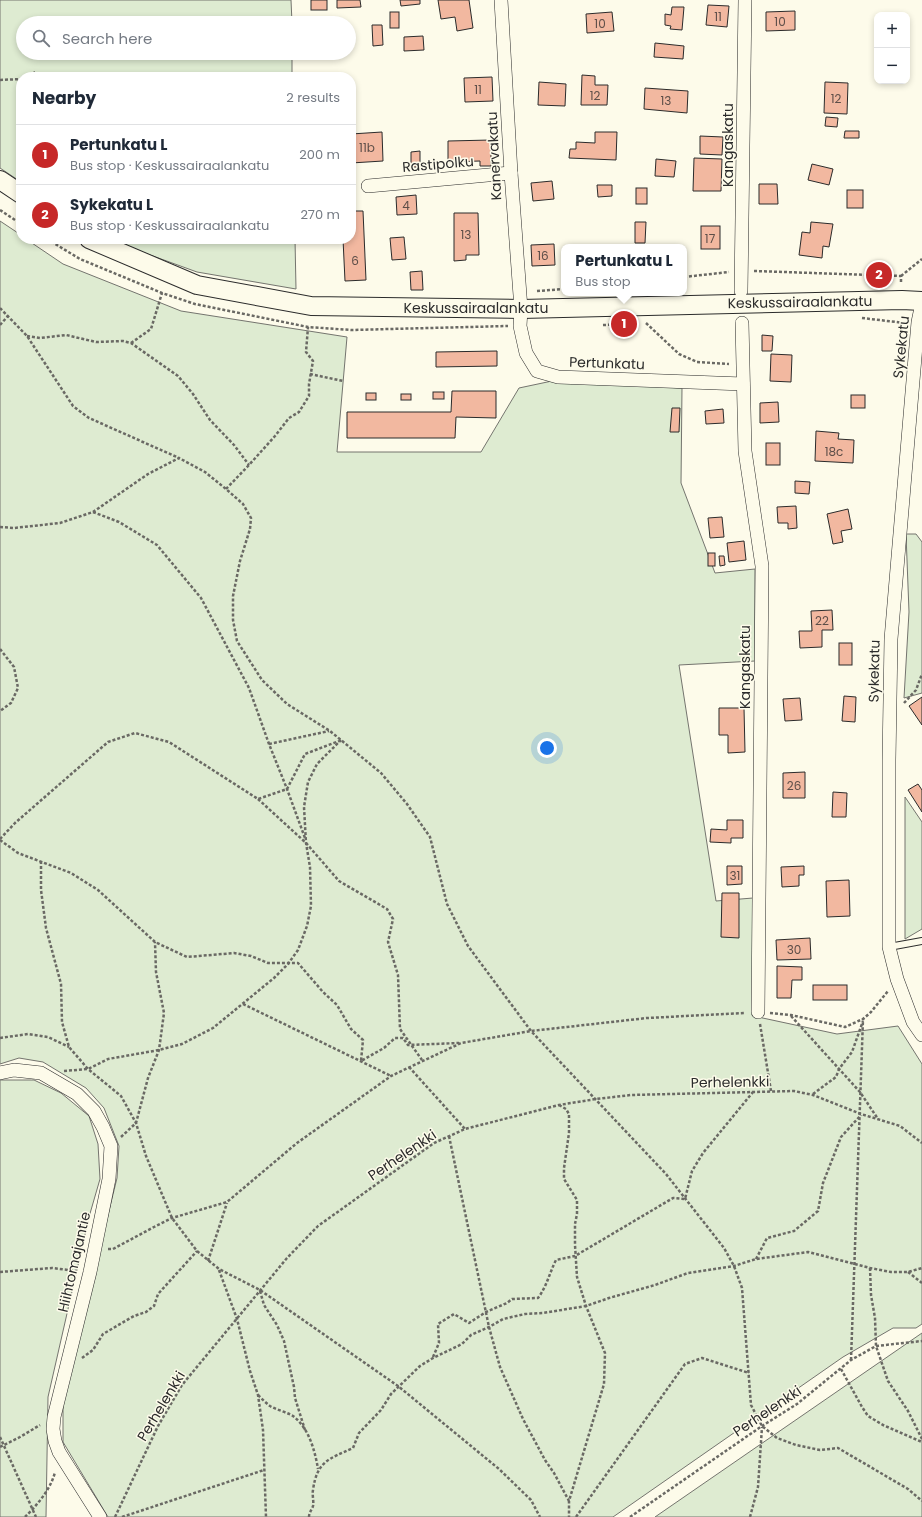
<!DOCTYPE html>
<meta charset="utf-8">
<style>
body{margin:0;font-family:Poppins,sans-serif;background:#f6f6f7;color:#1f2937}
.controls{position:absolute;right:12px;top:12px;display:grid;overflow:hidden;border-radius:8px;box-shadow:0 2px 6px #0003}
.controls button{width:36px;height:36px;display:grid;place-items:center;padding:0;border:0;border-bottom:1px solid #e0e1e3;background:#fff;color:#1f2937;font:20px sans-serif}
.you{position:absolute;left:547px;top:748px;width:14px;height:14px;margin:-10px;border:3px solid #fff;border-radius:50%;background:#1a73e8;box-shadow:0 0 0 6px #1a73e833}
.badge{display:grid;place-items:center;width:26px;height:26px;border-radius:50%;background:#c62828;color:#fff;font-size:13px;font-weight:700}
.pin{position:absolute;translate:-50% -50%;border:2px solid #fff;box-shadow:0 1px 4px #0006}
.popup{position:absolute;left:561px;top:244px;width:126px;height:52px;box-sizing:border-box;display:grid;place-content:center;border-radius:8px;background:#fff;filter:drop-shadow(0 1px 3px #0005);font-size:13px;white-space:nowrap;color:#747a83}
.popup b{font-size:15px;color:#1f2937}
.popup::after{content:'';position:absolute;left:50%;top:100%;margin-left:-8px;border:8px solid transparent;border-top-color:#fff}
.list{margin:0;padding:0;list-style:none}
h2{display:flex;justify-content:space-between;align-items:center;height:52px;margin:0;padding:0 16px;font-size:17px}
h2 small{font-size:13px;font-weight:400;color:#747a83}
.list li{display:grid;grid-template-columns:26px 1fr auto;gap:12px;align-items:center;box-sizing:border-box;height:60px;padding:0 16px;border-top:1px solid #e0e1e3}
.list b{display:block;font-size:15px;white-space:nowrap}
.list p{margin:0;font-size:13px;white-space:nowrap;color:#747a83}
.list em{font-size:13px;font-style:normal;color:#747a83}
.icon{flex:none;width:22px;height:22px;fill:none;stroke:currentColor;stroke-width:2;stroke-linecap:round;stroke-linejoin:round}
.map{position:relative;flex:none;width:922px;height:1517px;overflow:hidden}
.search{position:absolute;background:#fff;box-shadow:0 2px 6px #0003;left:16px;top:16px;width:340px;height:44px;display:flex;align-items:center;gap:10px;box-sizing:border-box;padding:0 14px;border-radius:22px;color:#747a83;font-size:15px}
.panel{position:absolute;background:#fff;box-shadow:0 2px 6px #0003;left:16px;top:72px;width:340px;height:172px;border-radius:16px}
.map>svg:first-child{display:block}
.green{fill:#deebd1;stroke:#74746e}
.building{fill:#f2b8a0;stroke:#2b2b2b}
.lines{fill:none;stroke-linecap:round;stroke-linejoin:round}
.lane-casing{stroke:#2b2b2b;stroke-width:8}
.street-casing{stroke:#2b2b2b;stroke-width:14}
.secondary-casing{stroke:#2b2b2b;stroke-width:20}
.path{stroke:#6a6964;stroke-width:2.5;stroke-dasharray:3 2;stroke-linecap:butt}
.lane{stroke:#fdfbea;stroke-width:6}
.street{stroke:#fdfbea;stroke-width:13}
.secondary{stroke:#fdfbea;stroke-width:18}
.labels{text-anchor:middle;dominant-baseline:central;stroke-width:3;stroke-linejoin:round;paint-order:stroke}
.number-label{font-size:12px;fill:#5d4e48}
.street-label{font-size:14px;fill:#2b2b2b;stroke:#fdfbea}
</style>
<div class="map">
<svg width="922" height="1517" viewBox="0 0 922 1517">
<rect width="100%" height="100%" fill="#fdfbea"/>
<!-- green -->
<g class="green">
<path d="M0 0H291L292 23H23V53H292V77H21V182L0 168Z"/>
<path d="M0 221 21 235V239H26L63 264 181 311 347 337 337 452H481L519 388 552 381 682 388 681 483 715 573 755 569V661L679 665 716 901 753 898 758 1017 837 1034 898 1026 922 1064V1324L916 1328H893L843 1357 613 1517H108L63 1442V1400L117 1178 119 1146 104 1108 86 1088 43 1062 19 1058 0 1064Z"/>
<path d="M106 239H295L296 289 197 272Z"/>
<path d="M906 534H916L922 542V693L904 698 909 612Z"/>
<path d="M905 797 922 822V929L905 939Z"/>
<path d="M0 1080H34L61 1093 89 1116 98 1144 100 1179 89 1217 48 1397 46 1517H0Z"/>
<path d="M922 1333V1517H655Z"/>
</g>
<!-- building -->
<g class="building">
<rect x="311" y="0" width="16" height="10"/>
<path d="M337 0H360L361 7 337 8Z"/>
<path d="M400 0H420V4L401 6Z"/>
<path d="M438 0H469L473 28 457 31 455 17 441 19Z"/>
<path d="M708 5 729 6 727 27 706 25Z"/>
<path d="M672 7H684L682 30 670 29 671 26 665 25V14L671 15Z"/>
<path d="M795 11V30L766 31V12Z"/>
<rect x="390" y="12" width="9" height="16"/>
<path d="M612 12 614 31 587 33 586 14Z"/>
<path d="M372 25H382L383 45 373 46Z"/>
<path d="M423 36 424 50 404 51V37Z"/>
<path d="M655 43 684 46 683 59 654 57Z"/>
<path d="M582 75 595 76V85H608L607 105H581Z"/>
<path d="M492 77 493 101 465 102 464 78Z"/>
<path d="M539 82 566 84 565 106 538 105Z"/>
<path d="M825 82 848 83 847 114 824 113Z"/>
<path d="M645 88 688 91 687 113 644 109Z"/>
<path d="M826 117 838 118 837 127 825 126Z"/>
<path d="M845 131H859V138H844Z"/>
<path d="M382 132 383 161 351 163V134Z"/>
<path d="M595 132H617L616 160 569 158 570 149H576V142L595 143Z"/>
<path d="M700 136 723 137 722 155 700 154Z"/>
<path d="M491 140V166H480V161L448 162V141Z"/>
<path d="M420 151V167H411V152Z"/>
<path d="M694 158 722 159 721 191H693Z"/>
<path d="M656 159 676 161 674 177 655 176Z"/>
<path d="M812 164 833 169 829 185 808 180Z"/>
<path d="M552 181 554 199 533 201 531 183Z"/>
<path d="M759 184H777L778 204H759Z"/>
<path d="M597 185H612V196L598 197Z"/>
<rect x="636" y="188" width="11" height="16"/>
<rect x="847" y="190" width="16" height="18"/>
<path d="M416 195 417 214 397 215 396 197Z"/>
<path d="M351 211H363L366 280 345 281 343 239H351Z"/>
<path d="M454 213H478L479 255H466V260L454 261Z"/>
<path d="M635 222H646L645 243H635Z"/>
<path d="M811 222 833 224 829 247 823 246 822 258 799 255 802 232 810 233Z"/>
<rect x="701" y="226" width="19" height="23"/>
<path d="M404 237 406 259 392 260 390 238Z"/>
<path d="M554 244 555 265 532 266 531 245Z"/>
<path d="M422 271 423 290H411L410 272Z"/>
<path d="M762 335 773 336 772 351H762Z"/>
<path d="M497 351V366L436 367V352Z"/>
<path d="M771 354 792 355 791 382 770 381Z"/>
<path d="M452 391H496V418L456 417 455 438H347V412H451Z"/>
<rect x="433" y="392" width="11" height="7"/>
<rect x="366" y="393" width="10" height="7"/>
<rect x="401" y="394" width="10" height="6"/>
<rect x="851" y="395" width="14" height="13"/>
<path d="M778 402 779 422 760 423V403Z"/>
<path d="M672 408H680L679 432H670Z"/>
<path d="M723 409 724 423 706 424 705 411Z"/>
<path d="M816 431 839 433 838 439 854 440 853 463 815 461Z"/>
<rect x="766" y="443" width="14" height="22"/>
<path d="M795 481 810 482 809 494 795 493Z"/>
<path d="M796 506 797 528 788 529V523H778L777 507Z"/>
<path d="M848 509 852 529 841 531 843 542 833 544 827 514Z"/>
<path d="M722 517 724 537 710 538 708 518Z"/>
<path d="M744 541 746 560 729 562 727 543Z"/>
<rect x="708" y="553" width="7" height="13"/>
<path d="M719 556H724L725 565 720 566Z"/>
<path d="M832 610 833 630H822V647L800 648 799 631H812L811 611Z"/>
<rect x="839" y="643" width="13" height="22"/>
<path d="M844 696 856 697 855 722 842 721Z"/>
<path d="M922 697V725L909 706Z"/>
<path d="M800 698 802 720 785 721 783 699Z"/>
<path d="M719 708H744L745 752 728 753V735H719Z"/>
<path d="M805 772V798H783V773Z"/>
<path d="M918 784 922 790V812L908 790Z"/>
<path d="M833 792 847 793 846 817H832Z"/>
<path d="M727 820H743V838H731V843L710 842 711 829 727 830Z"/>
<path d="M727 866H742V884L727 885Z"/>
<path d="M804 866V875H799V886L782 887 781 867Z"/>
<path d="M849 880 850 916 827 917 826 881Z"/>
<path d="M722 893H739V938L721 937Z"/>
<path d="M810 938 811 959 777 960 776 940Z"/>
<path d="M777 966 802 967V980H792L791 998H777Z"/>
<rect x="813" y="985" width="34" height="15"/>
</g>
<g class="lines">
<!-- lane casing -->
<g class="lane-casing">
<path id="lane" d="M889 947 922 941"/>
</g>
<!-- street casing -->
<g class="street-casing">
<g id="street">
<path d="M501 0 511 173 521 309 520 326 526 353 537 371 558 377 743 384"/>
<path d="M368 186 511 173"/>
<path d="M741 291 745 0"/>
<path d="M922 303 918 322 891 639 889 760V947L897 979 913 1022 922 1035"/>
<path d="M742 323 745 451 762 566 758 1012"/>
<path d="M0 1073 14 1070 41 1073 77 1094 94 1111 103 1127 111 1146 109 1179 90 1272 54 1417 53 1429 55 1441 59 1452 100 1517"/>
</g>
</g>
<!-- secondary casing -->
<g class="secondary-casing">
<g id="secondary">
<path d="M0 180 21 194"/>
<path d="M89 239 197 285 311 306 521 309 902 300 922 301"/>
</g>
</g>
<!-- path -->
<g class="path">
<path d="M25 77 35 72"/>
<path d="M0 80 21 79"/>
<path d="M0 210 21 224"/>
<path d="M47 239 80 259 162 293 195 304 308 327 351 330 508 326"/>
<path d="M754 271 901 276V284"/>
<path d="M901 276 922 259"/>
<path d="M684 277 729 272"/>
<path d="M537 291 564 289"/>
<path d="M0 308 27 336 73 406 89 418 179 458"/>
<path d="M862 318 905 323"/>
<path d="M646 323 679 354 697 362 729 364"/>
<path d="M0 325 8 316"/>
<path d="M603 325 632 324"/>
<path d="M27 336 40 338 66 335 96 342 123 341 131 343 178 376 193 394 210 420 234 445 249 465"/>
<path d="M131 343 151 329 162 293"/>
<path d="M310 374 343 381"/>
<path d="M226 489 249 465 275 436 289 418 299 412 309 396V384L313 361 306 352 308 327"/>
<path d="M93 512 119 522 157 545 201 598 249 688 269 744 287 789 305 838"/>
<path d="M0 527 14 528 60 523 93 512 148 474 179 458 205 472 226 489 243 504 251 518 250 529 240 561 233 596V620L237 641 262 680 287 704 330 731 381 773 407 804 430 837 447 904 468 946 531 1031 666 1174 724 1248 734 1266 742 1288 751 1405 762 1426 777 1438 796 1445 820 1450 838 1448 908 1489 922 1501"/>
<path d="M0 649 14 667 18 688 11 703 0 711"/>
<path d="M904 703 916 690 922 674"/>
<path d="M269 744 329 731"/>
<path d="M258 799 306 843 339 881 387 909 393 919 388 942 398 975 400 1029 422 1060"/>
<path d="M0 839 15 823 108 742 135 733 169 742 258 799 287 789 305 754 339 741"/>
<path d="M0 840 18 853 71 873 98 890 155 942 187 957 234 953 251 956 268 963H298L323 992 337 1005 351 1029 363 1040 361 1061 384 1048 395 1038H403L408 1045 459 1043"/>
<path d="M41 861V890L46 928 61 984 62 1022 69 1047 88 1069 121 1096 136 1123 146 1156 172 1218 197 1251 219 1269 260 1290 398 1386 499 1469 531 1500 540 1517"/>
<path d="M243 1004 391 1076"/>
<path d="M770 1013 791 1015 845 1027 863 1019 871 1012 888 991"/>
<path d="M791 1016 860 1092 878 1119"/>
<path d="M760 1024 771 1091"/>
<path d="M0 1038 28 1034 48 1037 69 1047"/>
<path d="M409 1067 465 1129"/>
<path d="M64 1071 88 1069 108 1059 159 1050 182 1044 213 1028 274 978 288 964 298 950 307 926 311 906 310 867 306 843 304 807 308 782 317 764 341 740"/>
<path d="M813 1094 836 1077 839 1069 852 1052 863 1021"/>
<path d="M559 1105 566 1109 569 1114V1133L564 1168V1179L577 1200V1214L575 1224V1245L577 1277 586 1306 605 1353 604 1384 569 1501V1517"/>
<path d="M449 1136 489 1327 500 1367 523 1419 545 1460 554 1473 569 1501"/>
<path d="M121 1137 136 1123 148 1078 159 1050 164 1013 156 972 155 942"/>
<path d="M108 1249H113L154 1227 172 1218 227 1202 297 1143 391 1076 461 1043 531 1031 647 1018 745 1013"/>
<path d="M756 1259 767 1238 794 1231 818 1211 823 1183 841 1137 861 1115"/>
<path d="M208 1261 227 1203"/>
<path d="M870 1268 871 1295 875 1318 876 1346 888 1381 908 1411 922 1439"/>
<path d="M219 1270 237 1319 250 1371 258 1395 263 1430 266 1517"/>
<path d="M0 1272 52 1268 77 1271"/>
<path d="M908 1272 922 1283"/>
<path d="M260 1291 264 1305 277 1325 284 1341 294 1387 295 1398 305 1430"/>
<path d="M433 1357 439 1343 438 1324 454 1314 469 1323 486 1312 507 1303 512 1299 538 1298C547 1286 549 1274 556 1260L575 1256 673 1198 685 1199 692 1171 703 1153 753 1092"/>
<path d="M82 1358 93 1350 103 1334 134 1316 146 1312 154 1306 158 1294 197 1251"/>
<path d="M851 1360 863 1019"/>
<path d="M841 1369 862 1407 868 1416 883 1425 922 1442"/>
<path d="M258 1395C262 1399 266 1403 270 1406 277 1410 286 1412 293 1416 309 1428 315 1451 318 1469"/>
<path d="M0 1437 36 1517"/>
<path d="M0 1447 20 1437 40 1425"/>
<path d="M25 1517C37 1505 51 1489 55 1472"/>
<path d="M115 1517 158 1426 182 1385 287 1258 318 1226 434 1143 465 1129 559 1105 596 1099 631 1095 794 1091 813 1095 861 1114 900 1126 922 1143"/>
<path d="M122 1517 264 1470"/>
<path d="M309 1517C309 1512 312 1510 313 1506 314 1501 312 1495 313 1490 317 1461 329 1459 353 1448L359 1433 381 1410 391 1394 420 1366 433 1358 462 1344 471 1335 489 1327 503 1319 525 1314 543 1313 586 1306 609 1298 655 1285 688 1273 734 1266 756 1259 808 1252 870 1268 891 1272H908L922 1268"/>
<path d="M576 1517 685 1364 702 1358 749 1373"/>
<path d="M630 1517 762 1426 797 1404 851 1360 876 1346 922 1341"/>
<path d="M750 1517 758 1487 762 1427"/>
</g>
<!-- lane -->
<use href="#lane" class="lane"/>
<!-- street -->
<use href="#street" class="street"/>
<!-- secondary -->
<use href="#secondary" class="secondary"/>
</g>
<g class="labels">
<!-- number labels -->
<g class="number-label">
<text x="718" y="16">11</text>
<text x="780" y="21">10</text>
<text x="600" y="23">10</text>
<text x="478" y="89">11</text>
<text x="595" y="95">12</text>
<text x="836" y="98">12</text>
<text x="666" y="100">13</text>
<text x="367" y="147">11b</text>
<text x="406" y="205">4</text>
<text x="466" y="234">13</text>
<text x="710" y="238">17</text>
<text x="543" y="255">16</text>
<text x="355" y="260">6</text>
<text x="834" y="451">18c</text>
<text x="822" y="620">22</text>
<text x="794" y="785">26</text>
<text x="735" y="875">31</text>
<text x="794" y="949">30</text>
</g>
<!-- street labels -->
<g class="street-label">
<text transform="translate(728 145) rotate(-90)">Kangaskatu</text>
<text transform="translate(494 156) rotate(-93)">Kanervakatu</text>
<text transform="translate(438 164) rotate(-5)">Rastipolku</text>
<text transform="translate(800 302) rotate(-1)">Keskussairaalankatu</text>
<text x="476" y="308">Keskussairaalankatu</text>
<text transform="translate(901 347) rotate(-84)">Sykekatu</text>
<text transform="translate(607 363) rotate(2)">Pertunkatu</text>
<text transform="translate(745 667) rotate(-90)">Kangaskatu</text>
<text transform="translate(874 671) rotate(-89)">Sykekatu</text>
<text transform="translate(730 1082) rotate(-1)">Perhelenkki</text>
<text transform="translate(402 1155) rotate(-34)">Perhelenkki</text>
<text transform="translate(74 1262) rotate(-77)">Hiihtomajantie</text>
<text transform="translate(161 1406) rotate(-59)">Perhelenkki</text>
<text transform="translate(767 1411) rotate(-34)">Perhelenkki</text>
</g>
</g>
</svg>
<div class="controls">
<button>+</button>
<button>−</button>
</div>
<div class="you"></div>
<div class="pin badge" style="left:624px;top:324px">1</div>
<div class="popup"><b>Pertunkatu L</b>Bus stop</div>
<div class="pin badge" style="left:879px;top:275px">2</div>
<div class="search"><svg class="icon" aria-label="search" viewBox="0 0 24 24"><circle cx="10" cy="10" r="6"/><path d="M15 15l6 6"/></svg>Search here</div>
<section class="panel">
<h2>Nearby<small>2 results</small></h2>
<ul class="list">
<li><span class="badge">1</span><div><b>Pertunkatu L</b><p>Bus stop · Keskussairaalankatu</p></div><em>200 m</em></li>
<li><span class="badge">2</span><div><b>Sykekatu L</b><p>Bus stop · Keskussairaalankatu</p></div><em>270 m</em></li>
</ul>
</section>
</div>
